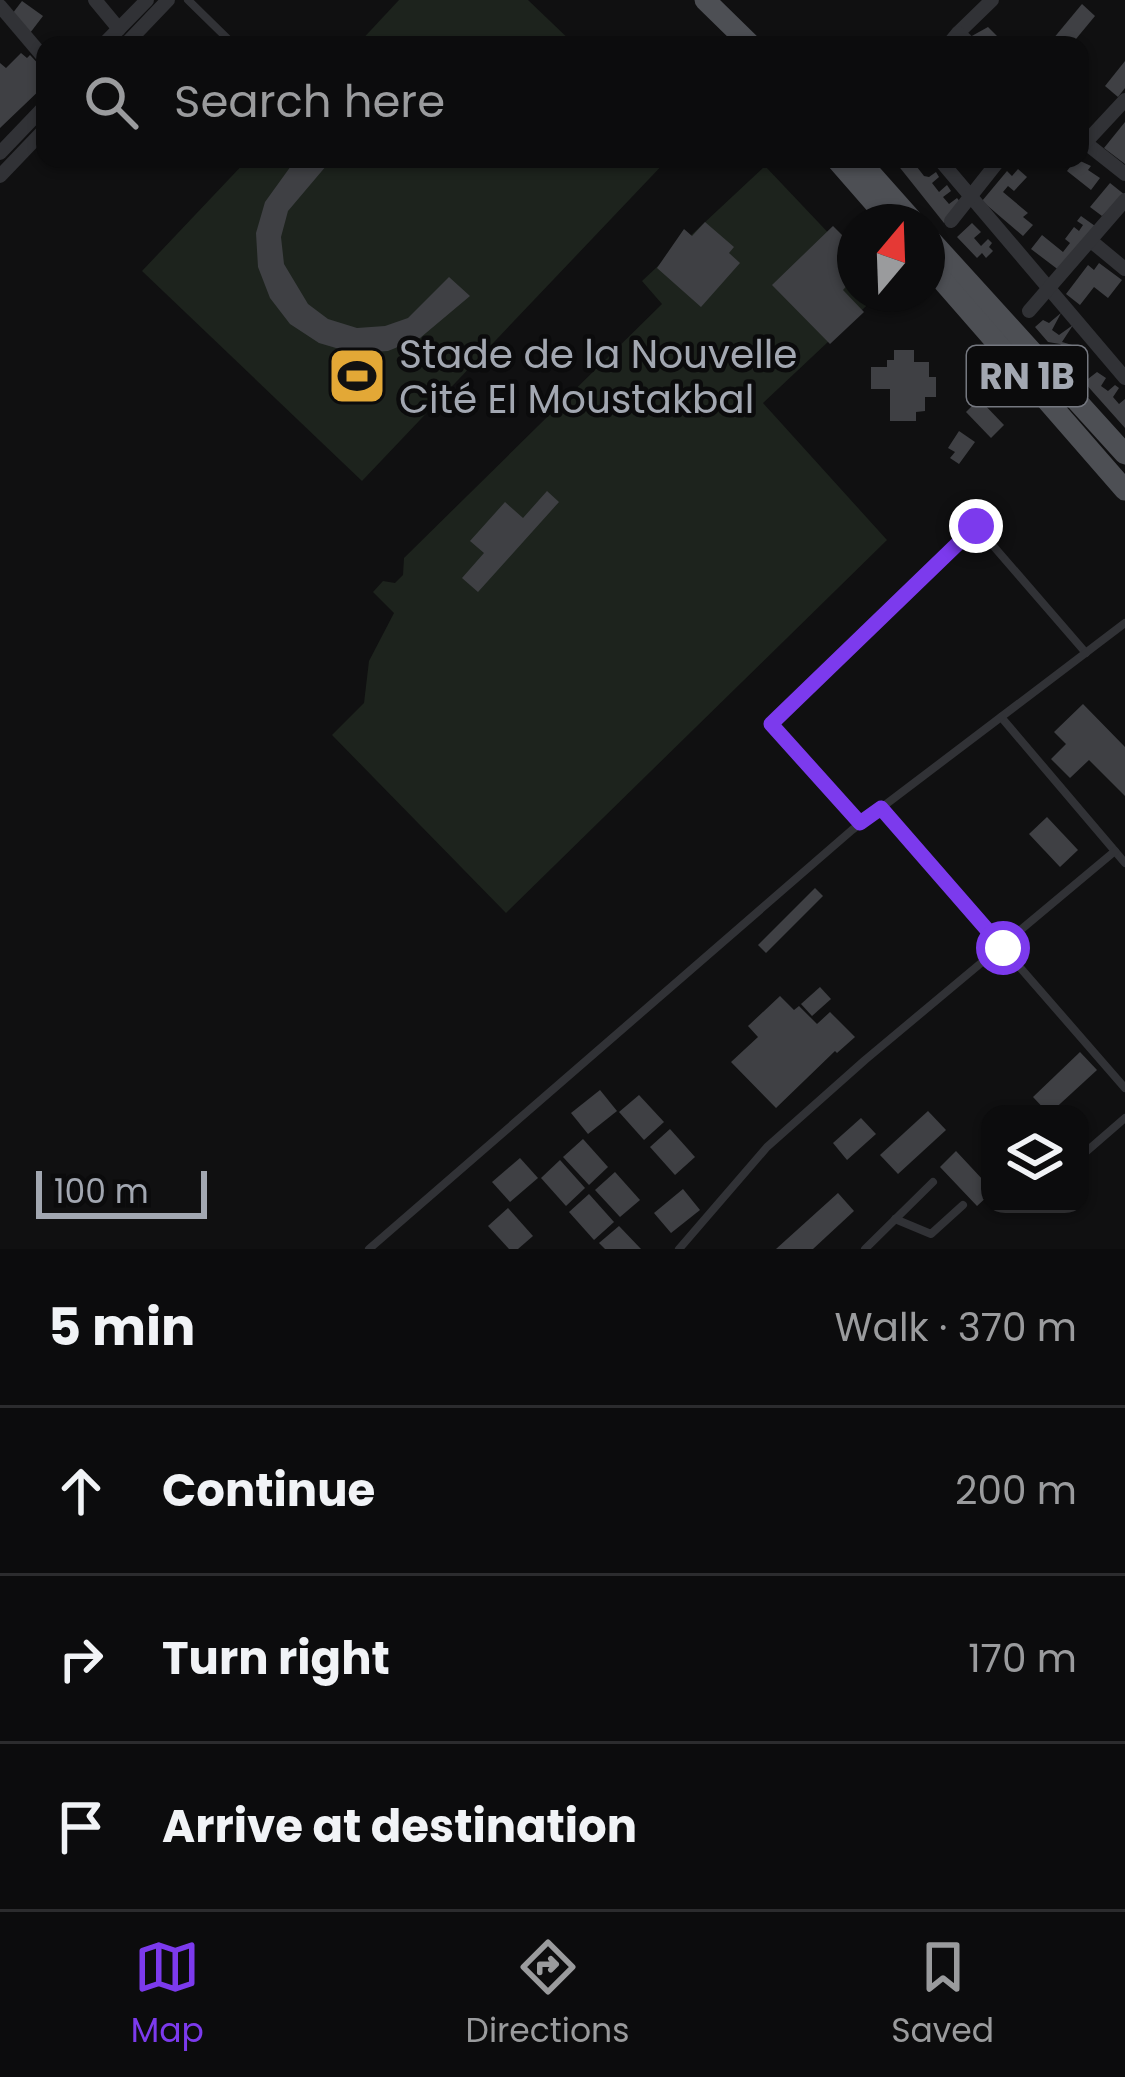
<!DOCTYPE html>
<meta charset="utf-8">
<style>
body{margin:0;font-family:Poppins,sans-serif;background:#1a1a1b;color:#f1f3f6}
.controls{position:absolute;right:36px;bottom:36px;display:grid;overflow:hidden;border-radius:24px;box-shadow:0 3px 9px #0004}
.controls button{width:108px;height:108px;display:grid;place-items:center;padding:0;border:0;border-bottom:3px solid #2c2c2e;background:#0c0c0d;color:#f1f3f6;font:60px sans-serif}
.compass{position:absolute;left:837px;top:204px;width:108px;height:108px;border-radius:50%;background:#0c0c0d;box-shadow:0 3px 9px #0004;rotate:19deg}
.scale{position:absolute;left:36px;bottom:30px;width:171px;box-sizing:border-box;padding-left:12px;border:6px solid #a2a7b1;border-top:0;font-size:33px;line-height:42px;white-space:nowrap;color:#a2a7b1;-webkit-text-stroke:9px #0b0b0c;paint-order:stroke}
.stop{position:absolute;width:36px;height:36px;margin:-27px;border:9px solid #7c3aed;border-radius:50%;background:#fff}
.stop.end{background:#7c3aed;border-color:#fff;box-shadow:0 3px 12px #0008}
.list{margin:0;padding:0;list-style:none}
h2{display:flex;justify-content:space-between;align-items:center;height:156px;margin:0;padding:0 48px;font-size:51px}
h2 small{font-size:39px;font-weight:400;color:#9a9b9d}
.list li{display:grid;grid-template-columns:78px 1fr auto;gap:36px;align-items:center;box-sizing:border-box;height:168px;padding:0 48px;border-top:3px solid #2c2c2e}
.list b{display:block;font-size:45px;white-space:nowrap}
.list em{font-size:39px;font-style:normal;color:#9a9b9d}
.icon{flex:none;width:66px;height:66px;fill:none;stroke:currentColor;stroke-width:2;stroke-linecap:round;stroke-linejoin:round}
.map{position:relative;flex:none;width:1125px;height:1249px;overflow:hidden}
.search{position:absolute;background:#0c0c0d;box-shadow:0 3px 9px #0004;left:36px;right:36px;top:36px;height:132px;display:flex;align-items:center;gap:30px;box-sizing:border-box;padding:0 42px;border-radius:24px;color:#9a9b9d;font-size:45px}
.sheet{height:660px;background:#0c0c0d}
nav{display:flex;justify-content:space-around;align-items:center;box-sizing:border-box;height:168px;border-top:3px solid #2c2c2e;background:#0c0c0d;font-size:33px;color:#9a9b9d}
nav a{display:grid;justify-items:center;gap:6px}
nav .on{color:#7c3aed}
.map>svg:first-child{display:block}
.green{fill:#1d231d}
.building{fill:#3f4044}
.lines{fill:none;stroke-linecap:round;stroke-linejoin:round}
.service{stroke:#313236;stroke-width:8}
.minor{stroke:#313236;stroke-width:14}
.primary{stroke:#4d4f54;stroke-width:21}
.route{stroke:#7c3aed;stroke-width:15}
.labels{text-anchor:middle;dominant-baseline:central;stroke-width:9;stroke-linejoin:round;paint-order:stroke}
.shield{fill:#0b0b0c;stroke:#757880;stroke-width:3}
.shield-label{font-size:36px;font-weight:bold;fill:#a2a7b1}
.poi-label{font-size:39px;fill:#a2a7b1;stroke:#0b0b0c;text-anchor:start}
</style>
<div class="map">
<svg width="1125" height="1249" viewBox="0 0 1125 1249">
<rect width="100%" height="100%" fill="#101011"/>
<!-- green -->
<g class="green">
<path d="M399 0H528L575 45H357Z"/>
<path d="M248 159H668L362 481 142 271Z"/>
<path d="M765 166 855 261V294H879L763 403 887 540 506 913 332 735 364 703 369 661 394 613 373 592 383 581 395 583 403 575 404 558 662 304 642 281Z"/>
</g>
<!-- building -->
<g class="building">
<path d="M22 1 43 16 30 33 9 18Z"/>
<path d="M1082 4 1095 16 1071 45H1048Z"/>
<path d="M988 27 1006 45H978L970 37Z"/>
<path d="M21 53 27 58 30 55 45 71V85L0 128V63L6 68Z"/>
<path d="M1125 61V88L1118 97 1105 86Z"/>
<path d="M1125 122V164L1104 148Z"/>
<path d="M296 159H332L288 211 281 237 284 264 308 304 328 319 357 328 385 326 408 318 449 277 470 296 420 338 388 351 353 353 319 343 290 324 270 298 258 267 256 233 265 202Z"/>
<path d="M893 159 919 162 917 167 924 176 929 177 936 172 939 177 932 183 939 192 947 185 951 191 943 197 949 204 957 198 961 203 957 213 944 223Z"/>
<path d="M1076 159 1091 166 1088 170 1100 178 1091 190 1067 171Z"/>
<path d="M1018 169 1027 177 1014 191 1008 186 1003 192 1028 213 1023 217 1033 225 1023 236 982 201 1007 171 1012 176Z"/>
<path d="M1110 183 1125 195 1102 216 1090 207Z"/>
<path d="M1081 216 1095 226 1060 271 1031 249 1042 235 1063 252 1070 243 1065 239 1074 227 1079 231 1083 225 1077 221Z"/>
<path d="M705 222 734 247 729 253 740 263 701 307 657 268 684 229 692 236Z"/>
<path d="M972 223 981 232 974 238 981 246 988 239 992 243 989 247 993 251 986 258 982 253 977 258 957 237Z"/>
<path d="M833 226 855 248 850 256 855 268 845 277 850 282 843 290 864 312 830 344 772 285Z"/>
<path d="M1099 263 1122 280 1108 298 1094 287 1080 305 1066 294 1088 265 1094 270Z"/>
<path d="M1061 313 1052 330 1059 335 1073 325 1062 342 1079 347 1071 354 1060 344 1048 342 1035 327 1043 320 1049 323Z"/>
<path d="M894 350H914V362H929V377H936V397H925V411L916 412V421H890V389H871V367H887V360H894Z"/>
<path d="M1097 372 1106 378 1101 386 1108 391 1115 385 1119 388 1113 397 1119 404 1125 399V428L1084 382Z"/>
<path d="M979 399 1004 425 991 438 966 412Z"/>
<path d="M959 431 975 442 959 464 950 458 955 452 948 448Z"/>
<path d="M547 491 559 502 478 592 462 578 484 553 470 541 505 502 523 518Z"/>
<path d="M1083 704 1125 747V796L1089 760 1070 778 1051 759 1066 744 1054 732Z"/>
<path d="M1047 817 1078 850 1060 867 1029 834Z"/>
<path d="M815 888 823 896 766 953 758 945Z"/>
<path d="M820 987 831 999 812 1016 801 1004Z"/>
<path d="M780 996 794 1010 799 1006 817 1024 830 1012 855 1037 837 1053 835 1051 776 1108 731 1062 758 1037 748 1026Z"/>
<path d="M1080 1052 1097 1070 1049 1114 1033 1097Z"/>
<path d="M600 1090 617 1111 588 1134 571 1113Z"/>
<path d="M639 1095 664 1122 644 1140 619 1112Z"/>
<path d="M928 1111 946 1130 898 1174 880 1155Z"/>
<path d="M861 1118 876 1134 847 1160 833 1143Z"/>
<path d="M670 1129 695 1157 675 1175 650 1147Z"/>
<path d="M583 1139 608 1167 589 1185 563 1157Z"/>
<path d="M956 1151 984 1181 990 1175V1194L977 1206 940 1167Z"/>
<path d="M520 1158 538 1178 510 1202 492 1182Z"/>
<path d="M560 1160 585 1188 566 1206 541 1178Z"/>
<path d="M615 1172 640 1200 620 1217 595 1190Z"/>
<path d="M683 1189 700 1210 671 1233 654 1213Z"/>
<path d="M838 1193 854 1211 813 1249H776Z"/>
<path d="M589 1194 614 1222 594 1240 569 1212Z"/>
<path d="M508 1208 533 1236 518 1249H509L488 1226Z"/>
<path d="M619 1226 641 1249H605L599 1243Z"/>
</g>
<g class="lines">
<!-- service -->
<g class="service">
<path d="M188 0 234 45"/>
<path d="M1001 717 1125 863"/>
<path d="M881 808 1125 1088"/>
<path d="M860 823 771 723 976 526 1086 653"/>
<path d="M1080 1157 1125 1118"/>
<path d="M1024 1206 1026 1204"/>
<path d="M895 1219 931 1234 963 1205"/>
<path d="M369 1249 852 830 1125 623"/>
<path d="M679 1249 767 1147 865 1060 1115 851"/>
<path d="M865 1249 933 1182"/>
</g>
<!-- minor -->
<g class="minor">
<path d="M95 0 119 29"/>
<path d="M0 6 45 59"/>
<path d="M958 33 992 0"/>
<path d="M103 45 147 0"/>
<path d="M125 45 168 0"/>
<path d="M948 45 958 33 971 45"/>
<path d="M1082 140 1125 174"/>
<path d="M1085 143 1125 100"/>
<path d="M0 153 45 106"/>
<path d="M939 159 1125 378"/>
<path d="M0 176 45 129"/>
<path d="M951 221 1000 159"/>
<path d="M1091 241 1125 269"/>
<path d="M1029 311 1125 200"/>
</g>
<!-- primary -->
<g class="primary">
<path d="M705 0 751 45"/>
<path d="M836 159 891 222"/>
<path d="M858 159 914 222"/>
<path d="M927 236 1125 454"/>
<path d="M927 263 1125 490"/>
</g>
</g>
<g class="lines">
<!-- route -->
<path class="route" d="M976 526 771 724 860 823 881 808 1003 948"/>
</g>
<!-- icons -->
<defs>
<g id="stadium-square" transform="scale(3)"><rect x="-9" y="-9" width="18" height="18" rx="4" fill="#e3a836" stroke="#0b0b0c"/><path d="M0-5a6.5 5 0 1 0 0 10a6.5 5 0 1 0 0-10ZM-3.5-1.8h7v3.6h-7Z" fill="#111"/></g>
</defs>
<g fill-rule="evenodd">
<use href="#stadium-square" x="357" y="376"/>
</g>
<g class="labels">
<!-- shield labels -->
<rect class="shield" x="967" y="346" width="120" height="60" rx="9"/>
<g class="shield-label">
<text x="1027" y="376">RN 1B</text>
</g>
<!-- poi labels -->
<g class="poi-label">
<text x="399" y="354">Stade de la Nouvelle<tspan x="399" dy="45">Cité El Moustakbal</tspan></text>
</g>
</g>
</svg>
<div class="controls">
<button><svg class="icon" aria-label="layers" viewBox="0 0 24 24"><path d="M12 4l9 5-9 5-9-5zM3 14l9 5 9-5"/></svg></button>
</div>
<svg class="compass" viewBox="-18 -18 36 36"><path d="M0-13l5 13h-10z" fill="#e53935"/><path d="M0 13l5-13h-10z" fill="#9a9b9d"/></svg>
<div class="scale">100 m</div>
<div class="stop" style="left:1003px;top:948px"></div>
<div class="stop end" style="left:976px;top:526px"></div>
<div class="search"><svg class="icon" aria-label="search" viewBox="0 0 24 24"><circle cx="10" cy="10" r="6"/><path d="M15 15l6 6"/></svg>Search here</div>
</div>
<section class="sheet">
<h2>5 min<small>Walk · 370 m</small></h2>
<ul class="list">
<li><svg class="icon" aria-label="ahead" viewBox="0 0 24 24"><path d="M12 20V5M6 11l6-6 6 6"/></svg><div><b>Continue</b></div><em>200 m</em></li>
<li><svg class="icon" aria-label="right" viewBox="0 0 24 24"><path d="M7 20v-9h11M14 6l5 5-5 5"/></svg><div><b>Turn right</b></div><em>170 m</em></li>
<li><svg class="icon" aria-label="arrive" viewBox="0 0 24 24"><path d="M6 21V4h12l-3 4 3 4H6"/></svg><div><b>Arrive at destination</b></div></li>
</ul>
</section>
<nav>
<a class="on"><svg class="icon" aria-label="map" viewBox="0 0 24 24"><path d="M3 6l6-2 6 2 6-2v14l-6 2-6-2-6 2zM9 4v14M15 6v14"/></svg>Map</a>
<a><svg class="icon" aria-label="directions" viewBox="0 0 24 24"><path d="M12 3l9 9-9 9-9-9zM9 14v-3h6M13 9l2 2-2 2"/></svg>Directions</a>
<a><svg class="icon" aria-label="saved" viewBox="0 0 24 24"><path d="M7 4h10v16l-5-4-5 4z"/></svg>Saved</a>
</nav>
